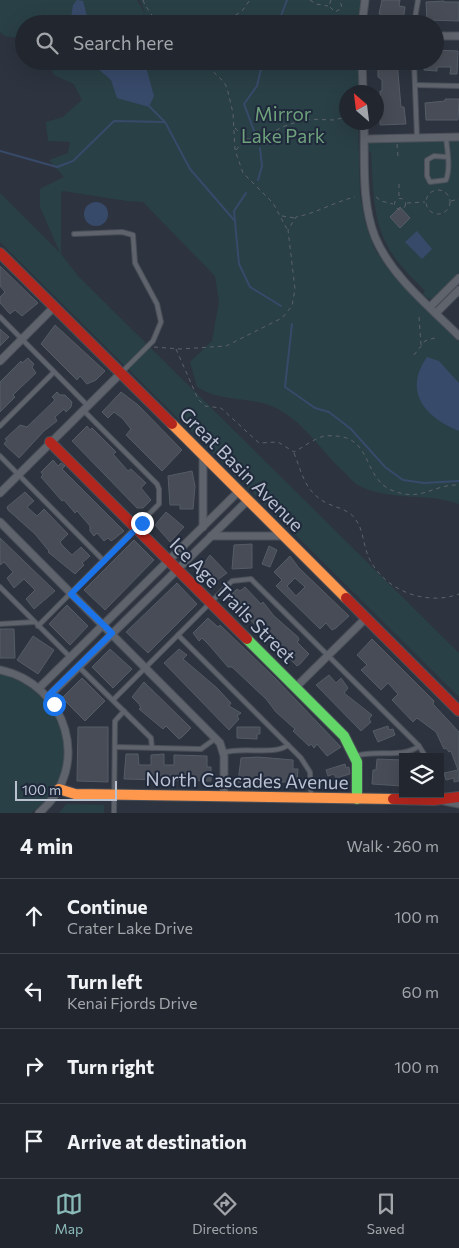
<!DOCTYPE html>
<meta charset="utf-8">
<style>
body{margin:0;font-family:Commissioner,sans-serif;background:#2a2f37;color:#f1f3f6}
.controls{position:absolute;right:15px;bottom:15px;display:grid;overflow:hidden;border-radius:0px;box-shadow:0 5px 20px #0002}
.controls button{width:45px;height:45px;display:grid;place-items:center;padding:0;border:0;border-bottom:1px solid #3f444b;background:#22272f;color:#f1f3f6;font:25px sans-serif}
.compass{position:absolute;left:339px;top:85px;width:45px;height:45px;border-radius:50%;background:#22272f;box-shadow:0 5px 20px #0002;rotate:332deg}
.scale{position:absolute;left:15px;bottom:12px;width:102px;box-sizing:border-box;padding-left:5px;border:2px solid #b9c0cf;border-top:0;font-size:14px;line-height:18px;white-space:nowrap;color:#b9c0cf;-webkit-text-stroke:4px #1f293b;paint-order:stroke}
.stop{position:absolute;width:15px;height:15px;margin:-11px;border:4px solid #1a73e8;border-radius:50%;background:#fff}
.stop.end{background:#1a73e8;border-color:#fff;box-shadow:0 1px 5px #0008}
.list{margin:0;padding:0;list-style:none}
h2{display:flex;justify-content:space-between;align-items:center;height:65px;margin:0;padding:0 20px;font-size:21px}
h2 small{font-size:16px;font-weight:400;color:#a2a5aa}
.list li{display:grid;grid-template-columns:32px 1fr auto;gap:15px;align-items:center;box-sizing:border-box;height:75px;padding:0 20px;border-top:1px solid #3f444b}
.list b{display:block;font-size:19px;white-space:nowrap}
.list p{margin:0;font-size:16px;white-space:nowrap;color:#a2a5aa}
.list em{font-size:16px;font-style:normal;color:#a2a5aa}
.icon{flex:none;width:28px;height:28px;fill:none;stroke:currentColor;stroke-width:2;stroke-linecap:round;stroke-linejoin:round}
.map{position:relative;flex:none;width:459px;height:813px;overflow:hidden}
.search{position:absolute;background:#22272f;box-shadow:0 5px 20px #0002;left:15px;right:15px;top:15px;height:55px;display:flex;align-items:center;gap:12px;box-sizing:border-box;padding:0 18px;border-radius:28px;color:#a2a5aa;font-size:19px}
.sheet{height:365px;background:#22272f}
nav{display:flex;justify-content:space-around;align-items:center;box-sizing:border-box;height:70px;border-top:1px solid #3f444b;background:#22272f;font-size:14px;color:#a2a5aa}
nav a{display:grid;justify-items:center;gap:2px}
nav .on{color:#8bbbb9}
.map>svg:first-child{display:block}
.green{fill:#294046}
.water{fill:#384a6a}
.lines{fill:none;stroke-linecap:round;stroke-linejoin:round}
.stream{stroke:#384a6a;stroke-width:2}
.building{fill:#474c56;stroke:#565c66;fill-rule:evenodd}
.lane-casing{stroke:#4a4f58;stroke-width:6}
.street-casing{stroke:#4a4f58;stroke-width:9}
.fast-casing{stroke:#4a4f58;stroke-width:12}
.slow-casing{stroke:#4a4f58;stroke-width:12}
.jam-casing{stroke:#4a4f58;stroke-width:12}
.path{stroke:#5c6269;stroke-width:1;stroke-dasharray:4 4;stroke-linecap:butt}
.lane{stroke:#5e636c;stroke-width:4}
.street{stroke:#5e636c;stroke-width:7}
.fast{stroke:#63d668;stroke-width:10}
.slow{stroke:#ff974d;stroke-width:10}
.jam{stroke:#b3261e;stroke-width:10}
.route{stroke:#1a73e8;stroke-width:6}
.labels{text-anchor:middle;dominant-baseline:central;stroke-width:4;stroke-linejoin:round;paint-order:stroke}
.park-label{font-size:19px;fill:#6ea17c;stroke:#1f293b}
.street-label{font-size:19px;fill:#b9c0cf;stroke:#1f293b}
</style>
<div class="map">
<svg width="459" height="813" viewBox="0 0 459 813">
<rect width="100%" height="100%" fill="#2d343f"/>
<!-- green -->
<g class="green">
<path d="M0 0H137L146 15 140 0H361L358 24H24V39L5 36 0 32Z"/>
<path d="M47 61H358V92H346V122L358 123 360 195 365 222 374 248 389 270 459 342V504C427 492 389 502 358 485 353 482 348 476 344 472 320 450 304 421 274 407 250 396 223 403 197 387L190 362 212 341 219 302 215 276 143 202 127 201 63 191 61 194V254L78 276 459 653V697L0 242V193L60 253 40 207V189L64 177 49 160 68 153 70 142 48 141 46 122 63 117 82 100 74 84 54 75Z"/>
<path d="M459 140V272L432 299 427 298 423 294 425 291C411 276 395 262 386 243 372 215 373 182 371 152L368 151 369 143Z"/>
<path d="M0 674C66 691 89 771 31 813H0Z"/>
<path d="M66 804 104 805V813H59Z"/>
</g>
<!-- water -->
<g class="water">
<path d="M77 0 83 1 87 16 92 24H70L73 5Z"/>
<path d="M89 61H142L146 67 154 96 149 107 117 98 111 80Z"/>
<circle cx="96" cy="214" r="12"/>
<path d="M417 231 432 249 422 259 405 242Z"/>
<path d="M427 357 439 361 459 383V431C424 417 403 391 427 357Z"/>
</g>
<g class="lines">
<!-- stream -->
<g class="stream">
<path d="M278 24 287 0"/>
<path d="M149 106 165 122"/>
<path d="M256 136 244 104 257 86 263 61"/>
<path d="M0 151 57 167 73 161 114 121 165 122 190 169 234 220"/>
<path d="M258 180 262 166 260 148"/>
<path d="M246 193 234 211 239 264 250 287 281 306"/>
<path d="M292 324 285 387 315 408 329 412 351 429 385 467 403 480 424 483 459 481"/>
</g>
</g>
<!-- building -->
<g class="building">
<path d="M382 0H400L399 6 405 7 403 21 381 17V14H379Z"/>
<path d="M444 1V2H459V21L427 20 426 2Z"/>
<path d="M435 50 458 51 457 74H450L451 67H437V71L424 70V61H435Z"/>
<path d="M378 61H397L401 107H404L406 124 380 125V91H382V80L378 77Z"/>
<path d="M445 99H459L458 120H426L425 103 445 101Z"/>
<path d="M400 207 410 218 400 228 390 217Z"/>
<path d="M0 266 38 303 22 316 15 310 10 314 0 303V297L5 292 0 286Z"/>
<path d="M55 325 105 371 96 380 87 384 80 376 77 380 41 344Z"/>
<path d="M0 329 9 337 0 346Z"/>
<path d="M28 358 34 364 32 367 36 373 16 392 13 395 15 397 0 412V382L21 361 22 363Z"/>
<path d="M57 392 60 395H65L72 402 71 407 66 412 64 409 55 417 57 421 44 431 19 458 4 444 7 440 5 439 20 425 27 427 55 400 52 397Z"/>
<path d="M121 392 138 405 182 450 162 471 126 435 131 429 122 418 114 412 108 418 102 412Z"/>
<path d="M87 426 90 430 92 428 116 452 113 454 128 471 131 469 146 483 141 488 151 500 143 508H137L72 441Z"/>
<path d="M53 460 58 466 61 463 65 466 62 469 124 531 114 539 111 541 108 538 104 541 97 533 94 536 90 531V526L77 511 75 513 64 500 62 501 41 477 43 475 41 472Z"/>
<path d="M192 471 195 486 193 509H180V505H170L168 476Z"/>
<path d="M25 492 34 501 27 507 37 516 44 509 68 534 60 542 62 545 72 555 81 547 90 556 82 563 84 565 75 574 48 552 49 551 35 534 8 510 7 507Z"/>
<path d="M166 512 184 527 170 542 155 525Z"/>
<path d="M0 538 55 591 34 609 26 599 35 590 24 579 14 588 7 578 13 572 4 562 0 565Z"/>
<path d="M134 540 154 560 105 610 84 590Z"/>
<path d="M252 544V568L232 569 234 545Z"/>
<path d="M269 546 277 550 270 567 262 564Z"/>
<path d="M210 555 227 573 213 583 200 569Z"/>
<path d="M290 556 299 568 349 616 336 628 332 630 326 623 320 629 276 586 282 580 274 572ZM295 578 305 587 296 596 287 586Z"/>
<path d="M177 583 197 604 148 653 126 632Z"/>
<path d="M245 587 261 604 263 602 274 616 298 637 299 640 297 642 309 654 300 664 297 666 295 664 228 598 237 589 240 591Z"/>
<path d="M67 605 88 626 70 645 49 624Z"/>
<path d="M208 618 218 627 220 625 275 678 341 747 327 756 317 744 314 748 311 744 309 746 293 731 295 729 276 712 266 699 232 667H228L209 645 202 638 199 641 193 633Z"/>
<path d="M0 629H14L15 658H0Z"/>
<path d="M33 636 54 650 38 674 17 660Z"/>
<path d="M372 639 434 701 433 704 459 732V781L454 782V778L446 780 444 773 458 770 451 751 449 752 446 748 444 749 436 732 417 718 413 722 392 700 398 694 388 683 381 690 361 670 367 665 357 655Z"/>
<path d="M110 649 132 669 113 688 92 667Z"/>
<path d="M179 649 187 655 183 659 217 688 231 703 229 706 241 713 237 716 239 719 229 730 164 663Z"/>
<path d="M329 675 336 683 341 678 348 688 344 693 372 715 369 719 371 722 361 731 316 685Z"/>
<path d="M82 678 105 701 85 721 62 698Z"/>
<path d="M144 682 191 728 182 737 179 739 166 726 163 729 139 709 141 708 139 704 132 697Z"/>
<path d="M388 726 389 730 393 729 395 735 378 742 373 731Z"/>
<path d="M78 727H108V782L77 781Z"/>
<path d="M237 727H260V734H257V739L237 738Z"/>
<path d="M126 754H138L139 765H151V755L164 754V765H174V755L207 756V767H211V781L124 779Z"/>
<path d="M258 757 293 760V769H298L297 782H238L241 758Z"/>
<path d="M377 759 403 760 402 786 372 784 373 770H376Z"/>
<path d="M345 764 346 768 349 767 350 774 336 778 334 774 328 776 326 770Z"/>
</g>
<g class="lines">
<!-- lane casing -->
<g class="lane-casing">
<g id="lane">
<path d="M414 24 418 0"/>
<path d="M414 61 417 137"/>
<path d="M415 85 459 86"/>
<path d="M446 137C447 150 451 167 446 180L430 182 427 176V160L434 156 447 157"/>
<path d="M74 234 122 232 133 235 135 263 157 304 161 322 153 341 121 373"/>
<path d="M0 317 88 406"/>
<path d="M0 426 54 372"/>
<path d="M0 456 104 561"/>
<path d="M0 587 71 658"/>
<path d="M0 624 34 622"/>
<path d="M38 626 159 504V489L157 484 83 410"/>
<path d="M178 635 301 758 310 772 311 796"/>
<path d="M78 666 151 738 152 748"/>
<path d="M113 700 232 581 251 579 419 746 426 757"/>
<path d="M115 747 201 749 216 738"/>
<path d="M223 753C241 746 275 756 288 745"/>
<path d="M355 756C375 749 402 759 419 746"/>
<path d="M114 813 115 721 124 711"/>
</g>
</g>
<!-- street casing -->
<g class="street-casing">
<g id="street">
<path d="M362 24 365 0"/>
<path d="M435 36H459"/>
<path d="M362 61 363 92"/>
<path d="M364 122C365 159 361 202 375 237 391 276 430 307 459 336"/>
<path d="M365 139 459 137"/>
<path d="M430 307 459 278"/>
<path d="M436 313 459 290"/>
<path d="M0 361 55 306"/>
<path d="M0 493 121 373"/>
<path d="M0 522 220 743 224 756V797"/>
<path d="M203 527V455"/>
<path d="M211 536H285"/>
<path d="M0 670C67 684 93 767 39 813"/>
<path d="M296 687 366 618"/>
<path d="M39 688 239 491"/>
<path d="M49 696 248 500"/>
<path d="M444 801 459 804"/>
</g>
</g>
<!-- fast casing -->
<g class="fast-casing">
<path id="fast" d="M247 639 344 736 357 762V799"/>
</g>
<!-- slow casing -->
<g class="slow-casing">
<g id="slow">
<path d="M172 424 346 598"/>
<path d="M59 789 75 794 393 799"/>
</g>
</g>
<!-- jam casing -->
<g class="jam-casing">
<g id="jam">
<path d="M0 253 172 424"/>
<path d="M50 442 247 639"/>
<path d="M346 598 459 711"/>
<path d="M393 799 434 800 459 797"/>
</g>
</g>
<!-- path -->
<g class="path">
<path d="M143 0 145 5 158 24"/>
<path d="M310 0 316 4 328 6"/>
<path d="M331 0 329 6 335 12 342 8 340 0"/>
<path d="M222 24 242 11 250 0"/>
<path d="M202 61 224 82 227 88 233 113 235 150 243 173 273 203 287 229"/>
<path d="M235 128 246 139H261L282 127 306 119 334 120 346 117"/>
<path d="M397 144 398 156"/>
<path d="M236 150 245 140"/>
<path d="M399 184V198"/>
<circle cx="438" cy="202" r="12"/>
<path d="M376 197 381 201 393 204"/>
<circle cx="400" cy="204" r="5.5"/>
<path d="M451 201 459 199"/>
<path d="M407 203 425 202"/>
<path d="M282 216 295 218"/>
<path d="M419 317 421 345"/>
<path d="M154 347 180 349 226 346 282 318 292 306 295 289 288 230 296 217C317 213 334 202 355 197"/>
<path d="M176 349 198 399 205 406 221 408 259 443 278 442 294 452C302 448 312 440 321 437 325 435 332 436 336 436 372 438 363 477 391 490 422 503 432 484 459 485"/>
<path d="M414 355 425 341 438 337"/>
<path d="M294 453C301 470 304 488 320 499 331 508 348 507 356 520 364 531 363 547 370 560 386 591 426 606 459 594"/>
</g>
<!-- lane -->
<use href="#lane" class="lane"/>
<!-- street -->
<use href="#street" class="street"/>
<!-- fast -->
<use href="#fast" class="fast"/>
<!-- slow -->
<use href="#slow" class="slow"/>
<!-- jam -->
<use href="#jam" class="jam"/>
</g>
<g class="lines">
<!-- route -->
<path class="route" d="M54 704 48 696 112 633 71 594 142 523"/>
</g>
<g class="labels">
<!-- park labels -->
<g class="park-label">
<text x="283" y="113">Mirror<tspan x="283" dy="22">Lake Park</tspan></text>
</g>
<!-- street labels -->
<g class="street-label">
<text transform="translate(242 469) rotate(45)">Great Basin Avenue</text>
<text transform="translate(233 600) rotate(45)">Ice Age Trails Street</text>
<text transform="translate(247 780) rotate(1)">North Cascades Avenue</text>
</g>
</g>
</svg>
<div class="controls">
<button><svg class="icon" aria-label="layers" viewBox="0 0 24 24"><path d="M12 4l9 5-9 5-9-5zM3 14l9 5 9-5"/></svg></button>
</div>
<svg class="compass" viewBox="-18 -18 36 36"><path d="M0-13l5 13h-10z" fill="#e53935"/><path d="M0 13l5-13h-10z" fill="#a2a5aa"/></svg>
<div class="scale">100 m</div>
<div class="stop" style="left:54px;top:704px"></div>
<div class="stop end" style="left:142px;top:523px"></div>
<div class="search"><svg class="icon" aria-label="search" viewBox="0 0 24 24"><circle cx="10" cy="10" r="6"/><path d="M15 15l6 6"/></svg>Search here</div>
</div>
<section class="sheet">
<h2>4 min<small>Walk · 260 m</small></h2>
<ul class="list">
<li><svg class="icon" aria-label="ahead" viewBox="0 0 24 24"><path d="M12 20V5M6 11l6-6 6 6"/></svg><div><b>Continue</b><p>Crater Lake Drive</p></div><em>100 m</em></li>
<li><svg class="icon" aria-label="left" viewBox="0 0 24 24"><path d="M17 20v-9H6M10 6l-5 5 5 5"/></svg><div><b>Turn left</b><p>Kenai Fjords Drive</p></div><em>60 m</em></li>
<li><svg class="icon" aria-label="right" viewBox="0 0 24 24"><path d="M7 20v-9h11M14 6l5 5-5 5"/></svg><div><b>Turn right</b></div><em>100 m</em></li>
<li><svg class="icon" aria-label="arrive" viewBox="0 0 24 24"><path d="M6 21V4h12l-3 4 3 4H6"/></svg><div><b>Arrive at destination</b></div></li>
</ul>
</section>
<nav>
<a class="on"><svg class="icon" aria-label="map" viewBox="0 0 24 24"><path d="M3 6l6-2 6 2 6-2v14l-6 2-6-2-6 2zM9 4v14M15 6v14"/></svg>Map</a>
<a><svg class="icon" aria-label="directions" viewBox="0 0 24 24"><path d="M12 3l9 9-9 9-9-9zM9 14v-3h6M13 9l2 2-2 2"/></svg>Directions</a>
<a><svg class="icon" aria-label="saved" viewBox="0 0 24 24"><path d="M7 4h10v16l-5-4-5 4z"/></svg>Saved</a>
</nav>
